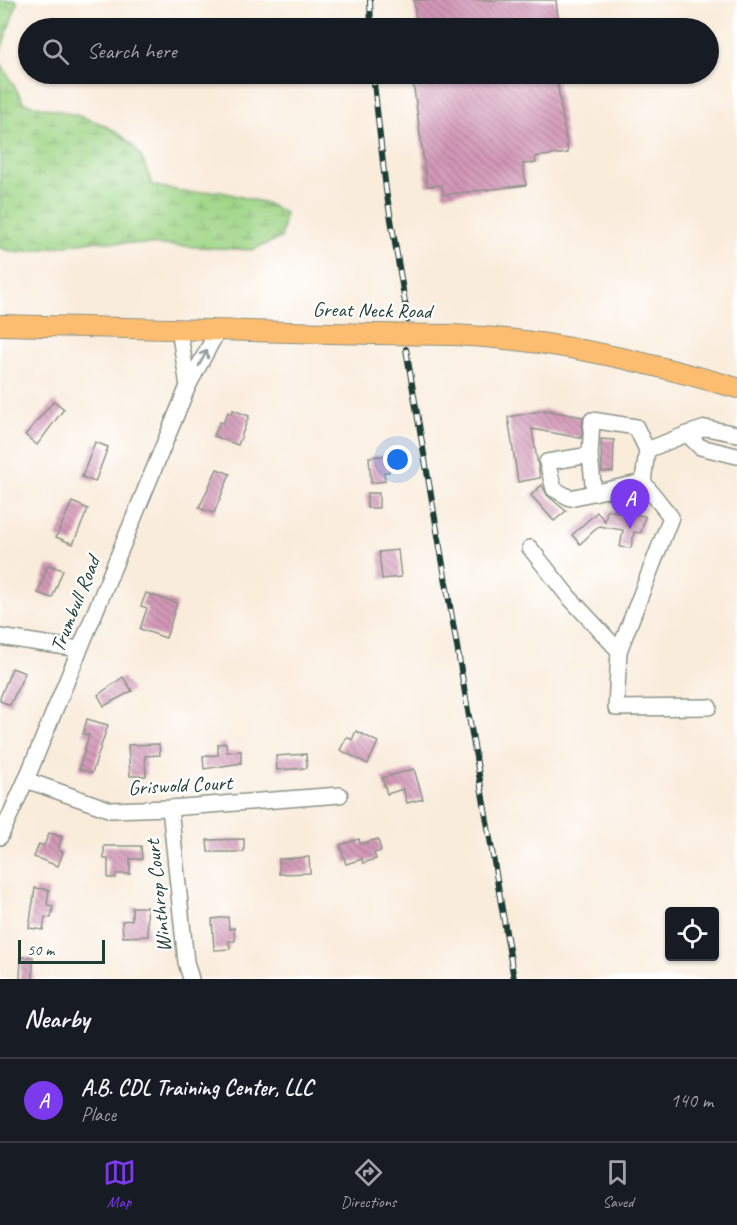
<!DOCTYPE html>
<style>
body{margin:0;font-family:Caveat,sans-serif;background:#20242c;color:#f1f3f6}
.controls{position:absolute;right:18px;bottom:18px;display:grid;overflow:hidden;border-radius:6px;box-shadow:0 2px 4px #0004}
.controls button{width:54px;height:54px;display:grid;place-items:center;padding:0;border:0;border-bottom:2px solid #363941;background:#171b24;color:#f1f3f6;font:30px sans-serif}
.scale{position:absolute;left:18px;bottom:15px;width:87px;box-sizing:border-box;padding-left:6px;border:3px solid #1f3d34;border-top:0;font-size:16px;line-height:21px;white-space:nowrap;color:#1f3d34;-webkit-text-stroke:4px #fff;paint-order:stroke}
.you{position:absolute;left:398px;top:460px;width:21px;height:21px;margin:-15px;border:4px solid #fff;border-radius:50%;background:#1a73e8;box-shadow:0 0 0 9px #1a73e833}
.badge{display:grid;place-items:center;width:39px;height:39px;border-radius:50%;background:#7c3aed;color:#fff;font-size:20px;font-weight:700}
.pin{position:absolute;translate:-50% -50px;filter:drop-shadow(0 2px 3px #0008)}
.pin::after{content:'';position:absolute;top:32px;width:21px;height:18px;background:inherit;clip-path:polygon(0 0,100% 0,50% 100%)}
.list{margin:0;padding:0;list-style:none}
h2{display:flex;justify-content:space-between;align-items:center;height:78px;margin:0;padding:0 24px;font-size:26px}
h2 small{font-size:20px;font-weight:400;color:#9ea1a6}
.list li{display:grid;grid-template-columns:39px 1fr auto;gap:18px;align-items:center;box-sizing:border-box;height:84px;padding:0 24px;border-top:2px solid #363941}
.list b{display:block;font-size:22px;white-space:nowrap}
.list p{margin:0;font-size:20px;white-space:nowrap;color:#9ea1a6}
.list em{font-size:20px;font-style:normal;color:#9ea1a6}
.icon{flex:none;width:33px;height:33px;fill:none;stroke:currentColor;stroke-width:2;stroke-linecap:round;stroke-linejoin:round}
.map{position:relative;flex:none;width:737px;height:979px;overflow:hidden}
.search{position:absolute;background:#171b24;box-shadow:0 2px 4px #0004;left:18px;right:18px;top:18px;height:66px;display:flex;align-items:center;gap:15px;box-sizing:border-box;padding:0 21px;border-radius:33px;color:#9ea1a6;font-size:22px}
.sheet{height:162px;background:#171b24}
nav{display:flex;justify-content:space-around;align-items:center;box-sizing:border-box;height:84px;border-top:2px solid #363941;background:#171b24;font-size:16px;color:#9ea1a6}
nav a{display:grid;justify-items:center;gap:3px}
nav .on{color:#7c3aed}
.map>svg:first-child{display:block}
.wetland{fill:url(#wetland-marsh);stroke:#5f895d;stroke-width:1.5}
.building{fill:url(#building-back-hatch)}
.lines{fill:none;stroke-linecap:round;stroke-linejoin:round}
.minor-casing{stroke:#8c9488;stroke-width:18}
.major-casing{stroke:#8c9488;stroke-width:22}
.minor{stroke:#fff;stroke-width:15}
.major{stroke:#fcbd6f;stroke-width:20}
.rail-casing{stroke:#1f3d34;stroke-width:6}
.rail{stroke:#fff;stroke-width:4;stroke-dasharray:11;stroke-linecap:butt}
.major-bridge-casing{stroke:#8c9488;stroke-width:22;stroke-linecap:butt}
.major-bridge{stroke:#fcbd6f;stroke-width:20}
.oneway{stroke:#8f9e9a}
.labels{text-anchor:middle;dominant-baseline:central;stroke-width:4.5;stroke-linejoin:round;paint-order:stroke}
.street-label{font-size:21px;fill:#1f3d34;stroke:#fff}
</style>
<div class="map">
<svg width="737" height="979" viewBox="0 0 737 979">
<defs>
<pattern id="wetland-marsh" width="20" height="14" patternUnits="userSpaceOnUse" patternTransform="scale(1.5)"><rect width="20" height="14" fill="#9fd586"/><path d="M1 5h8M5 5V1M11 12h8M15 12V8" fill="none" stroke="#81ae6e"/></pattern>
<pattern id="building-back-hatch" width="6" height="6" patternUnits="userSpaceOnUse" patternTransform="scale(1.5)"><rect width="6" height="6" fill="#d398b7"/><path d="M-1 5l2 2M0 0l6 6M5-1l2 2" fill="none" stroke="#ab7d96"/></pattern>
</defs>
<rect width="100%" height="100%" fill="#fff"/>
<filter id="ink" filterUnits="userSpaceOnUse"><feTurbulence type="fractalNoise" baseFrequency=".0167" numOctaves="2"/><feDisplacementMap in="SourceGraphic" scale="12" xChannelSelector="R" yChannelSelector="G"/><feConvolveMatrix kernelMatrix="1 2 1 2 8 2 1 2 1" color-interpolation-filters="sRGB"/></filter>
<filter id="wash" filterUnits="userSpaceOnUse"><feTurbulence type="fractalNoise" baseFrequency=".008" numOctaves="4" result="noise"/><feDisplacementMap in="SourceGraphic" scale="24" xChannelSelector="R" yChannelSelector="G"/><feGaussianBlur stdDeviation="1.35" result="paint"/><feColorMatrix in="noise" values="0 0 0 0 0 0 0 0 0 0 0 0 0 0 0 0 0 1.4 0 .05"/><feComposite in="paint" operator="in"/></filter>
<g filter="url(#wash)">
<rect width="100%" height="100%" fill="#f9ecdb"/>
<!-- wetland -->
<g class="wetland">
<path d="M0 0H16L17 3 0 53Z"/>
<path d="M0 62 24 103C65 113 119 118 142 159 146 167 149 177 152 185L189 193 218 191 265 203 285 213 281 238 252 250 92 241 18 253 0 248Z"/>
</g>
<g id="blocks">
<!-- building -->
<g class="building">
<path d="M414 0H556L559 28H417Z"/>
<path d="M412 74H556L568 153 535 157 536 163 523 164 526 185 443 195 442 185 427 186Z"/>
<path d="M54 401 64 409 37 445 25 435Z"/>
<path d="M233 410 249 416 238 445 214 436 220 422 223 423 228 412 231 414Z"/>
<path d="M545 410 583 417 581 438 532 429 540 478 518 482 508 417Z"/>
<path d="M601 439 614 440 613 472H602Z"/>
<path d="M95 442 108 447 95 482 82 477Z"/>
<path d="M388 455 389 472H384L385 481 371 483 369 457Z"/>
<path d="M217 469 230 474 214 513 199 508Z"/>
<path d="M542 485 547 495 566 511 554 521 531 495Z"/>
<rect x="367" y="493" width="12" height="15"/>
<path d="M72 502 88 509 73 544 56 537Z"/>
<path d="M607 510 645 516 641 533 634 532 631 548 620 547 623 530 599 526 580 544 572 535 597 512 605 521Z"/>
<path d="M398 550 401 577 382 579 379 552Z"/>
<path d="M48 565 63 570 52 598 38 593Z"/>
<path d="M146 593 177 603 166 638 140 629 147 608 141 606Z"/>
<path d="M12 668 25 673 10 705 0 701V698Z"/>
<path d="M123 677 132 691 104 706 98 695Z"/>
<path d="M87 719 108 725 92 773 79 769 89 735 83 734Z"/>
<path d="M356 731 378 742 368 764 340 750 347 737 352 740Z"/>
<path d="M226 743 227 752 241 751V763L204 769 203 756 218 755V744Z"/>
<path d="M159 744 160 755 145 756 146 776H130L128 745Z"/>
<path d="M306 754 307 768 277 770 276 756Z"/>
<path d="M414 769 423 799 407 803 403 789 387 794 382 778Z"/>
<path d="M49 833 62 837 58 850 63 852 58 866 34 857 39 844 44 846Z"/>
<path d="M244 839V852H208L207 840Z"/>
<path d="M359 839 360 844 378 839 381 851 374 853 376 859 363 863 362 859 346 864 340 845Z"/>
<path d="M104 846H141L142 859H130V874H116V878H108V859H104Z"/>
<path d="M309 857 310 873 279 874V859Z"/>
<path d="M35 888 49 890 47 905 53 906 51 918 45 917 43 930 29 928Z"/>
<path d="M132 907H147L148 936 123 937 122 921 132 920Z"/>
<path d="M228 917 229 929 234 928 235 941H229L230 949 214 950 212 919Z"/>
<path d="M21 957H33V979H20Z"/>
</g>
</g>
</g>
<g filter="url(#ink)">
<use href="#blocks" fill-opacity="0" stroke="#8c9488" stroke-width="1.5"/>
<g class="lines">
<!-- minor casing -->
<g class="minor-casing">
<g id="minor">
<path d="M179 329 188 386"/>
<path d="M687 434 706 428 737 434"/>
<path d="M590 455 592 420 636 427 647 450"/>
<path d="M643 482 671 517 619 651 616 708 709 707"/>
<path d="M594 493 590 455 547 462 554 489 570 498 643 482 647 450 687 434 700 447 737 456"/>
<path d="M530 548 568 596 619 651"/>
<path d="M0 637 79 649"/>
<path d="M26 780 111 810 170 808 340 795"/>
<path d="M170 808 186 962 191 979"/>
<path d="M0 837 26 780 188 386 218 330"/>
</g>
</g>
<!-- major casing -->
<g class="major-casing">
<g id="major">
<path d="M0 325 374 334"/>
<path d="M453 335C551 339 643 361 737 388"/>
</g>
</g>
<!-- minor -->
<use href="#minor" class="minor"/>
<!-- major -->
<use href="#major" class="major"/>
<!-- rail casing -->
<g class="rail-casing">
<g id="rail">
<path d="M370 0 371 28"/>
<path d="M373 74 386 190 408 320"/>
<path d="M406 349 514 979"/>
</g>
</g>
<!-- rail -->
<use href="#rail" class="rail"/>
<!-- major-bridge casing -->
<g class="major-bridge-casing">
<path id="major-bridge" d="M374 334 453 335"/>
</g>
<!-- major-bridge -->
<use href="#major-bridge" class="major-bridge"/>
</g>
<!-- one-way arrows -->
<defs><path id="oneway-shaft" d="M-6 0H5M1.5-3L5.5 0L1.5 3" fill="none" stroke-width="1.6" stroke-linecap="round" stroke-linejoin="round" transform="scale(1.5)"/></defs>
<use class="oneway" href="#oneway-shaft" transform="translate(203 358) rotate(-62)"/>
</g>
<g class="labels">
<!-- street labels -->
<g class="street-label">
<text transform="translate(372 310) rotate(1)">Great Neck Road</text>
<text transform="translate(75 604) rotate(-68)">Trumbull Road</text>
<text transform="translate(180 785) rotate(-3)">Griswold Court</text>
<text transform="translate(158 896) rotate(-96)">Winthrop Court</text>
</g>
</g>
</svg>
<div class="controls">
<button><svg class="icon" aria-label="locate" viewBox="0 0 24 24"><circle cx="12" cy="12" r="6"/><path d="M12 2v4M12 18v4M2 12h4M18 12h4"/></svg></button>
</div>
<div class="scale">50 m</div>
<div class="you"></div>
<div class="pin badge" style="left:630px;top:529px">A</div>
<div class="search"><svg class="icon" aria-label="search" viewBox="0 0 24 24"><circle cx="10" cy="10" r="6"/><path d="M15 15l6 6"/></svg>Search here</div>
</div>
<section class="sheet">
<h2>Nearby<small></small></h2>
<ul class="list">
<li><span class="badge">A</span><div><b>A.B. CDL Training Center, LLC</b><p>Place</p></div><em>140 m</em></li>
</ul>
</section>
<nav>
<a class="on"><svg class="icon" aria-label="map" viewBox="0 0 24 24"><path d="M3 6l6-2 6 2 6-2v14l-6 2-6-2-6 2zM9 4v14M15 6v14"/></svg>Map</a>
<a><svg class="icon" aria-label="directions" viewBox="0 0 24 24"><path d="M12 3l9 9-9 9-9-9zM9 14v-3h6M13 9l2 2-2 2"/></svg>Directions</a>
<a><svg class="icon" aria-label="saved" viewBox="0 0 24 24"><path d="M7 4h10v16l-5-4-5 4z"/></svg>Saved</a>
</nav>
